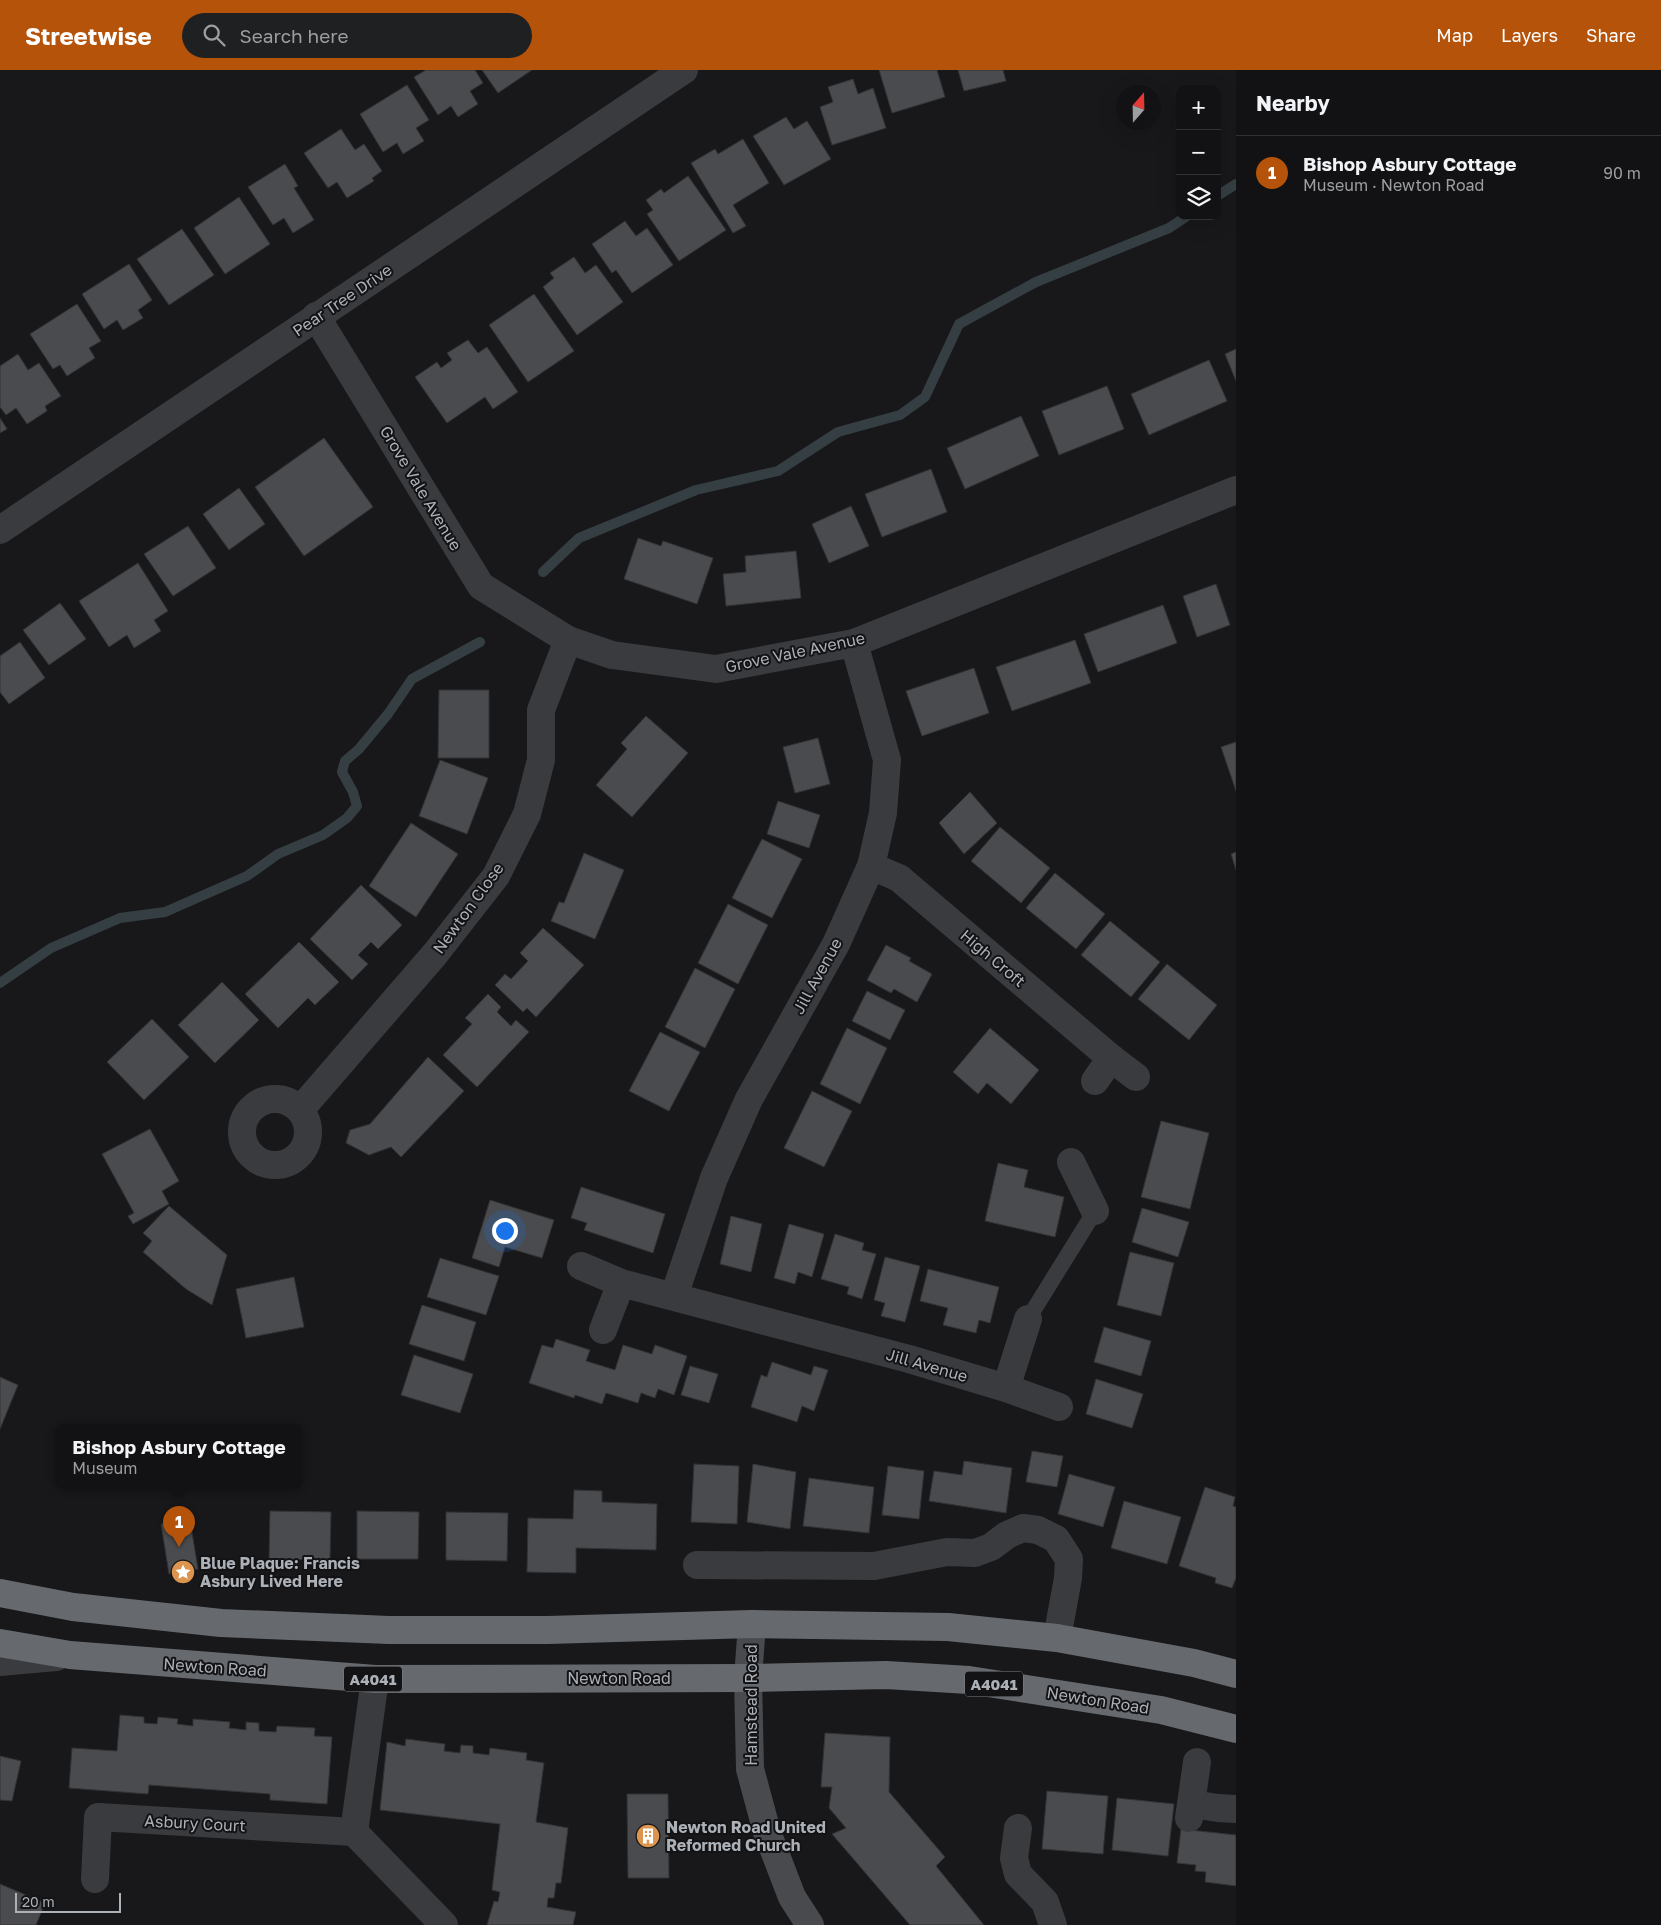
<!DOCTYPE html>
<meta charset="utf-8">
<style>
body{margin:0;font-family:"Golos Text",sans-serif;background:#1f2022;color:#f1f3f6}
.controls{position:absolute;right:15px;top:15px;display:grid;overflow:hidden;border-radius:10px;box-shadow:0 5px 20px #0002}
.controls button{width:45px;height:45px;display:grid;place-items:center;padding:0;border:0;border-bottom:1px solid #313234;background:#121214;color:#f1f3f6;font:25px sans-serif}
.compass{position:absolute;left:1116px;top:15px;width:45px;height:45px;border-radius:50%;background:#121214;box-shadow:0 5px 20px #0002;rotate:20deg}
.scale{position:absolute;left:15px;bottom:12px;width:106px;box-sizing:border-box;padding-left:5px;border:2px solid #acb1b8;border-top:0;font-size:14px;line-height:18px;white-space:nowrap;color:#acb1b8;-webkit-text-stroke:4px #131315;paint-order:stroke}
.you{position:absolute;left:504px;top:1160px;width:18px;height:18px;margin:-12px;border:4px solid #fff;border-radius:50%;background:#1a73e8;box-shadow:0 0 0 8px #1a73e833}
.badge{display:grid;place-items:center;width:32px;height:32px;border-radius:50%;background:#b45309;color:#fff;font-size:16px;font-weight:700}
.pin{position:absolute;translate:-50% -41px;filter:drop-shadow(0 1px 2px #0008)}
.pin::after{content:'';position:absolute;top:26px;width:18px;height:15px;background:inherit;clip-path:polygon(0 0,100% 0,50% 100%)}
.popup{position:absolute;left:55px;top:1354px;width:248px;height:65px;box-sizing:border-box;display:grid;place-content:center;border-radius:10px;background:#121214;filter:drop-shadow(0 1px 4px #0005);font-size:16px;white-space:nowrap;color:#9c9ea0}
.popup b{font-size:19px;color:#f1f3f6}
.popup::after{content:'';position:absolute;left:50%;top:100%;margin-left:-10px;border:10px solid transparent;border-top-color:#121214}
.list{margin:0;padding:0;list-style:none}
h2{display:flex;justify-content:space-between;align-items:center;height:65px;margin:0;padding:0 20px;font-size:21px}
h2 small{font-size:16px;font-weight:400;color:#9c9ea0}
.list li{display:grid;grid-template-columns:32px 1fr auto;gap:15px;align-items:center;box-sizing:border-box;height:75px;padding:0 20px;border-top:1px solid #313234}
.list b{display:block;font-size:19px;white-space:nowrap}
.list p{margin:0;font-size:16px;white-space:nowrap;color:#9c9ea0}
.list em{font-size:16px;font-style:normal;color:#9c9ea0}
.icon{flex:none;width:28px;height:28px;fill:none;stroke:currentColor;stroke-width:2;stroke-linecap:round;stroke-linejoin:round}
.map{position:relative;flex:none;width:1236px;height:1855px;overflow:hidden}
header{display:flex;align-items:center;gap:30px;box-sizing:border-box;height:70px;padding:0 25px;background:#b45309;color:#fff}
header strong{font-size:24px}
nav{display:flex;gap:28px;margin-inline-start:auto;font-size:18px}
.search{width:350px;height:45px;background:#1f2022;display:flex;align-items:center;gap:12px;box-sizing:border-box;padding:0 18px;border-radius:28px;color:#9c9ea0;font-size:19px}
main{display:flex}
aside{flex:1;background:#121214}
.map>svg:first-child{display:block}
.lines{fill:none;stroke-linecap:round;stroke-linejoin:round}
.stream{stroke:#353f43;stroke-width:10}
.building{fill:#4a4b4e;stroke:#323335}
.lane{stroke:#393b3e;stroke-width:16}
.street{stroke:#393b3e;stroke-width:28}
.secondary{stroke:#484a4e;stroke-width:28}
.highway{stroke:#666a6f;stroke-width:28}
.labels{text-anchor:middle;dominant-baseline:central;stroke-width:4;stroke-linejoin:round;paint-order:stroke}
.shield{fill:#131315;stroke:#7e8287;stroke-width:1}
.shield-label{font-size:15px;font-weight:bold;fill:#acb1b8}
.street-label{font-size:16px;fill:#acb1b8;stroke:#131315}
.poi-label{font-size:16px;font-weight:bold;fill:#acb1b8;stroke:#131315;text-anchor:start}
</style>
<header>
<strong>Streetwise</strong>
<div class="search"><svg class="icon" aria-label="search" viewBox="0 0 24 24"><circle cx="10" cy="10" r="6"/><path d="M15 15l6 6"/></svg>Search here</div>
<nav><a>Map</a><a>Layers</a><a>Share</a></nav>
</header>
<main>
<div class="map">
<svg width="1236" height="1855" viewBox="0 0 1236 1855">
<rect width="100%" height="100%" fill="#18181a"/>
<g class="lines">
<!-- stream -->
<g class="stream">
<path d="M1217 126 1236 114"/>
<path d="M543 502 579 468 696 420 778 401 838 362 900 345 925 327 959 254 1036 212 1169 158 1187 146"/>
<path d="M0 913 51 878 120 848 165 842 247 806 278 784 323 765 347 748 357 736 353 722 342 702 345 691 359 679 388 644 412 609 480 572"/>
</g>
</g>
<!-- building -->
<g class="building">
<path d="M426 0H475L483 13 470 21 478 34 458 47 451 36 438 45 414 7Z"/>
<path d="M482 0H532L498 23Z"/>
<path d="M879 0H937L945 27 892 43Z"/>
<path d="M958 0H1003L1006 11 964 21Z"/>
<path d="M853 9 858 24 873 18 886 58 832 75 820 37 833 32 828 17Z"/>
<path d="M407 15 429 50 416 58 424 71 403 84 397 73 383 82 360 44Z"/>
<path d="M786 47 794 59 807 51 831 89 784 115 753 66Z"/>
<path d="M341 59 355 80 364 74 382 101 372 108 374 111 347 128 337 112 328 118 304 83Z"/>
<path d="M743 69 769 113 733 135 746 156 733 163 691 93 715 79 718 84Z"/>
<path d="M285 94 298 116 294 118 314 150 293 163 284 148 273 155 248 117Z"/>
<path d="M688 106 726 160 679 191 647 144 653 140 646 130 661 119 664 123Z"/>
<path d="M239 127 270 174 225 204 194 158Z"/>
<path d="M625 151 636 166 647 158 673 195 632 223 616 200 612 203 592 174Z"/>
<path d="M182 159 214 205 169 235 137 189Z"/>
<path d="M574 187 585 203 596 195 623 232 577 265 543 217 554 208 550 203Z"/>
<path d="M129 194 152 230 138 240 143 248 123 260 117 250 104 259 82 224Z"/>
<path d="M534 224 574 281 528 312 489 255Z"/>
<path d="M77 234 101 271 89 278 95 288 67 306 60 295 53 299 30 264Z"/>
<path d="M468 270 478 283 487 277 518 322 493 339 485 327 447 353 415 307 437 292 441 298 452 290 447 283Z"/>
<path d="M1236 279V311L1225 284Z"/>
<path d="M18 284 28 300 39 293 61 326 45 336 47 341 27 354 16 338 6 345 0 337V296Z"/>
<path d="M1209 290 1227 331 1149 365 1131 324Z"/>
<path d="M1107 316 1124 359 1059 385 1042 341Z"/>
<path d="M1021 346 1039 386 965 419 947 378Z"/>
<path d="M0 348 7 359 0 363Z"/>
<path d="M324 368 373 437 304 486 255 417Z"/>
<path d="M931 399 947 442 882 467 865 424Z"/>
<path d="M239 418 265 454 229 480 203 444Z"/>
<path d="M851 436 869 476 829 493 812 454Z"/>
<path d="M188 456 216 498 173 526 144 484Z"/>
<path d="M638 468 661 476 663 471 713 488 697 534 624 509Z"/>
<path d="M796 481 801 528 726 536 723 504 746 502 745 486Z"/>
<path d="M138 493 168 541 154 550 161 561 134 578 127 565 109 577 79 531Z"/>
<path d="M1216 514 1230 555 1197 567 1183 526Z"/>
<path d="M60 533 86 569 49 595 23 560Z"/>
<path d="M1163 535 1177 573 1098 602 1084 564Z"/>
<path d="M1075 570 1091 613 1012 641 996 597Z"/>
<path d="M20 572 45 608 9 634 0 622V586Z"/>
<path d="M974 598 989 643 922 666 906 621Z"/>
<path d="M439 620H489V688H438Z"/>
<path d="M646 646 688 683 632 747 596 715 627 679 621 673Z"/>
<path d="M818 668 830 714 795 723 783 677Z"/>
<path d="M1236 672V721L1221 677Z"/>
<path d="M440 690 488 708 467 764 419 746Z"/>
<path d="M970 722 997 753 964 784 939 753Z"/>
<path d="M778 731 820 745 809 778 767 764Z"/>
<path d="M411 753 458 784 416 847 369 816Z"/>
<path d="M1000 757 1050 798 1021 833 971 791Z"/>
<path d="M762 769 802 789 772 848 732 828Z"/>
<path d="M1236 782V800L1231 784Z"/>
<path d="M584 783 624 800 595 869 551 851 559 832 564 833Z"/>
<path d="M1055 803 1105 844 1076 879 1026 838Z"/>
<path d="M361 815 402 855 378 879 371 872 358 885 368 894 352 910 310 869Z"/>
<path d="M728 834 768 855 738 914 698 893Z"/>
<path d="M1110 851 1160 892 1131 927 1081 885Z"/>
<path d="M543 858 584 895 536 947 527 938 523 942 495 915 505 904 511 909 528 891 520 883Z"/>
<path d="M299 872 339 912 315 935 308 928 278 958 245 924Z"/>
<path d="M886 875 911 888 909 891 932 904 917 932 894 919 891 923 867 910Z"/>
<path d="M1167 894 1217 935 1189 970 1138 929Z"/>
<path d="M695 898 735 919 705 978 665 957Z"/>
<path d="M222 912 259 950 215 993 178 955Z"/>
<path d="M867 921 905 940 890 970 852 951Z"/>
<path d="M488 924 501 937 497 942 511 956 516 950 529 962 477 1017 443 985 472 954 465 948Z"/>
<path d="M152 949 189 987 144 1030 107 992Z"/>
<path d="M847 958 887 978 860 1034 820 1014Z"/>
<path d="M990 958 1039 1000 1011 1034 987 1013 978 1024 953 1002Z"/>
<path d="M660 962 700 982 669 1041 629 1021Z"/>
<path d="M428 987 464 1021 401 1087 391 1077 369 1085 346 1073 350 1060 370 1054Z"/>
<path d="M812 1021 852 1041 824 1097 784 1078Z"/>
<path d="M1161 1051 1209 1063 1190 1139 1141 1127Z"/>
<path d="M150 1059 179 1111 162 1121 169 1134 133 1154 128 1146 134 1143 102 1084Z"/>
<path d="M998 1093 1028 1100 1024 1117 1064 1127 1055 1167 985 1151Z"/>
<path d="M581 1117 665 1144 653 1183 584 1160 587 1153 571 1148Z"/>
<path d="M490 1130 554 1150 542 1188 505 1177 499 1197 472 1188Z"/>
<path d="M169 1136 227 1185 212 1235 186 1219 143 1182 152 1171 143 1163Z"/>
<path d="M1142 1138 1189 1152 1178 1187 1132 1172Z"/>
<path d="M731 1146 762 1154 751 1202 720 1194Z"/>
<path d="M789 1154 824 1164 812 1207 798 1202 795 1214 774 1208Z"/>
<path d="M835 1164 864 1173 862 1180 876 1184 862 1229 847 1224 849 1217 821 1209Z"/>
<path d="M1130 1182 1174 1193 1161 1246 1117 1235Z"/>
<path d="M885 1187 920 1196 905 1252 881 1246 885 1233 874 1230Z"/>
<path d="M440 1188 499 1206 486 1245 427 1227Z"/>
<path d="M928 1199 999 1217 990 1253 979 1250 976 1263 943 1255 948 1238 920 1231Z"/>
<path d="M294 1207 304 1257 246 1268 236 1219Z"/>
<path d="M422 1235 476 1252 464 1291 409 1274Z"/>
<path d="M1104 1257 1151 1271 1141 1306 1094 1292Z"/>
<path d="M556 1269 590 1280 586 1291 615 1300 623 1275 652 1284 655 1275 687 1286 674 1325 658 1319 655 1328 641 1323 638 1333 606 1323 602 1334 575 1325 574 1328 529 1313 542 1275 553 1278Z"/>
<path d="M414 1285 473 1304 460 1343 401 1325Z"/>
<path d="M772 1292 811 1305 814 1296 828 1300 814 1341 802 1336 797 1352 751 1337 761 1305 767 1307Z"/>
<path d="M690 1296 718 1304 709 1333 681 1325Z"/>
<path d="M0 1307 18 1315 0 1359Z"/>
<path d="M1096 1309 1143 1324 1132 1358 1086 1344Z"/>
<path d="M1032 1381 1063 1386 1057 1417 1026 1412Z"/>
<path d="M964 1391 1012 1398 1006 1443 929 1431 934 1401 962 1405Z"/>
<path d="M694 1394 739 1396 737 1454 691 1452Z"/>
<path d="M753 1394 796 1402 790 1459 747 1452Z"/>
<path d="M888 1396 924 1401 919 1449 882 1445Z"/>
<path d="M1069 1404 1115 1417 1103 1457 1058 1444Z"/>
<path d="M809 1408 874 1417 869 1463 803 1456Z"/>
<path d="M1205 1417 1235 1427 1233 1436 1236 1437V1508L1232 1518 1215 1513 1216 1508 1179 1496Z"/>
<path d="M574 1420 602 1421V1432L657 1434 656 1480 576 1478V1503L527 1502 528 1448 573 1449Z"/>
<path d="M1124 1431 1181 1447 1167 1494 1111 1478Z"/>
<path d="M270 1441 331 1442 330 1490 269 1489Z"/>
<path d="M357 1441 419 1442 418 1489H357Z"/>
<path d="M446 1442 508 1443 507 1491 446 1490Z"/>
<path d="M190 1450 198 1499 169 1504 161 1454Z"/>
<path d="M120 1645 144 1647V1653L157 1654 158 1647 178 1649 177 1654 193 1656V1649L230 1652 229 1658 246 1660V1652L259 1653V1661L276 1662 277 1656 315 1658 314 1666 332 1667 327 1734 270 1730V1724L149 1715 148 1724 69 1718 72 1678 117 1681Z"/>
<path d="M825 1663 890 1667 889 1722 945 1787 936 1796 984 1855H910L832 1764 846 1758 829 1738 832 1717H821Z"/>
<path d="M406 1669 445 1674 444 1681 460 1683 461 1675 473 1676V1683L489 1685 490 1678 527 1683 526 1690 544 1693 536 1752 568 1758 561 1813H556L554 1828H548L547 1837 576 1842 573 1855H487L494 1831 498 1832 500 1822 492 1820 500 1754 380 1740 387 1672 405 1676Z"/>
<path d="M0 1686 21 1691 12 1731 0 1730Z"/>
<path d="M1047 1721 1108 1726 1103 1784 1042 1779Z"/>
<path d="M627 1724H668L669 1808H628Z"/>
<path d="M1117 1728 1174 1734 1168 1786 1112 1780Z"/>
<path d="M1181 1759 1236 1765V1816L1205 1812 1206 1802 1195 1801 1196 1795 1177 1793Z"/>
<path d="M0 1814 45 1833 36 1855H0Z"/>
</g>
<g class="lines">
<!-- lane -->
<path class="lane" d="M1028 1249 1095 1141"/>
<!-- street -->
<g class="street">
<path d="M316 246 481 516 568 570 612 585 716 599 854 573 1236 420"/>
<path d="M0 460 684 0"/>
<path d="M871 796 899 808 1111 988 1136 1007"/>
<path d="M1095 1011 1111 988"/>
<circle cx="275" cy="1062" r="33"/>
<path d="M300 1040 435 884 496 806 527 744 541 690V640L568 570"/>
<path d="M1071 1092 1095 1141"/>
<path d="M581 1196 621 1213 909 1289 1006 1318 1059 1337"/>
<path d="M674 1226 714 1108 749 1029 836 874 871 796 883 743 887 690 854 573"/>
<path d="M603 1260 621 1213"/>
<path d="M1006 1318 1028 1249"/>
<path d="M697 1495 874 1496 947 1482 975 1483 991 1477 1007 1465 1023 1458 1038 1460 1056 1469 1069 1489 1068 1508 1057 1568"/>
<path d="M0 1592 56 1587"/>
<path d="M375 1609 354 1762 444 1855"/>
<path d="M1192 1734 1218 1738 1236 1739"/>
<path d="M1189 1748 1197 1692"/>
<path d="M1018 1758 1014 1788 1018 1804 1045 1832 1053 1855"/>
<path d="M95 1809 98 1747 354 1762"/>
</g>
<!-- secondary -->
<path class="secondary" d="M752 1554 748 1608 750 1699 767 1762 792 1827 810 1855"/>
<!-- highway -->
<g class="highway">
<path d="M0 1523 73 1537 221 1553 389 1560H548L752 1554 948 1557 1057 1568 1194 1593 1236 1604"/>
<path d="M0 1573 70 1585 375 1609 748 1608 886 1605 969 1610 1161 1640 1236 1659"/>
</g>
</g>
<!-- icons -->
<defs>
<g id="sight-disc" transform="scale(1.25)"><circle r="9.5" fill="#db954e" stroke="#131315"/><path d="M0-6L1.8-2.2L6-1.7L2.9 1.2L3.7 5.4L0 3.3L-3.7 5.4L-2.9 1.2L-6-1.7L-1.8-2.2Z" fill="#fff"/></g>
<g id="building-disc" transform="scale(1.25)"><circle r="9.5" fill="#db954e" stroke="#131315"/><path d="M-4-6H4V6H1V3H-1V6H-4ZM-2.5-4.3h1.7v1.8h-1.7ZM.8-4.3h1.7v1.8H.8ZM-2.5-1h1.7V.8h-1.7ZM.8-1h1.7V.8H.8Z" fill="#fff"/></g>
</defs>
<g fill-rule="evenodd">
<use href="#sight-disc" x="183" y="1502"/>
<use href="#building-disc" x="648" y="1766"/>
</g>
<g class="labels">
<!-- shield labels -->
<g class="shield">
<rect x="344" y="1596.5" width="58" height="25" rx="4"/>
<rect x="965" y="1601.5" width="58" height="25" rx="4"/>
</g>
<g class="shield-label">
<text x="373" y="1609">A4041</text>
<text x="994" y="1614">A4041</text>
</g>
<!-- street labels -->
<g class="street-label">
<text transform="translate(342 230) rotate(-34)">Pear Tree Drive</text>
<text transform="translate(421 418) rotate(59)">Grove Vale Avenue</text>
<text transform="translate(795 582) rotate(-12)">Grove Vale Avenue</text>
<text transform="translate(468 838) rotate(-54)">Newton Close</text>
<text transform="translate(993 888) rotate(40)">High Croft</text>
<text transform="translate(817 906) rotate(-61)">Jill Avenue</text>
<text transform="translate(927 1295) rotate(16)">Jill Avenue</text>
<text transform="translate(215 1597) rotate(4)">Newton Road</text>
<text x="619" y="1608">Newton Road</text>
<text transform="translate(1098 1630) rotate(9)">Newton Road</text>
<text transform="translate(751 1635) rotate(-90)">Hamstead Road</text>
<text transform="translate(195 1753) rotate(3)">Asbury Court</text>
</g>
<!-- poi labels -->
<g class="poi-label">
<text x="200" y="1493">Blue Plaque: Francis<tspan x="200" dy="18">Asbury Lived Here</tspan></text>
<text x="666" y="1757">Newton Road United<tspan x="666" dy="18">Reformed Church</tspan></text>
</g>
</g>
</svg>
<div class="controls">
<button>+</button>
<button>−</button>
<button><svg class="icon" aria-label="layers" viewBox="0 0 24 24"><path d="M12 4l9 5-9 5-9-5zM3 14l9 5 9-5"/></svg></button>
</div>
<svg class="compass" viewBox="-18 -18 36 36"><path d="M0-13l5 13h-10z" fill="#e53935"/><path d="M0 13l5-13h-10z" fill="#9c9ea0"/></svg>
<div class="scale">20 m</div>
<div class="you"></div>
<div class="pin badge" style="left:179px;top:1477px">1</div>
<div class="popup"><b>Bishop Asbury Cottage</b>Museum</div>
</div>
<aside>
<h2>Nearby<small></small></h2>
<ul class="list">
<li><span class="badge">1</span><div><b>Bishop Asbury Cottage</b><p>Museum · Newton Road</p></div><em>90 m</em></li>
</ul>
</aside>
</main>
